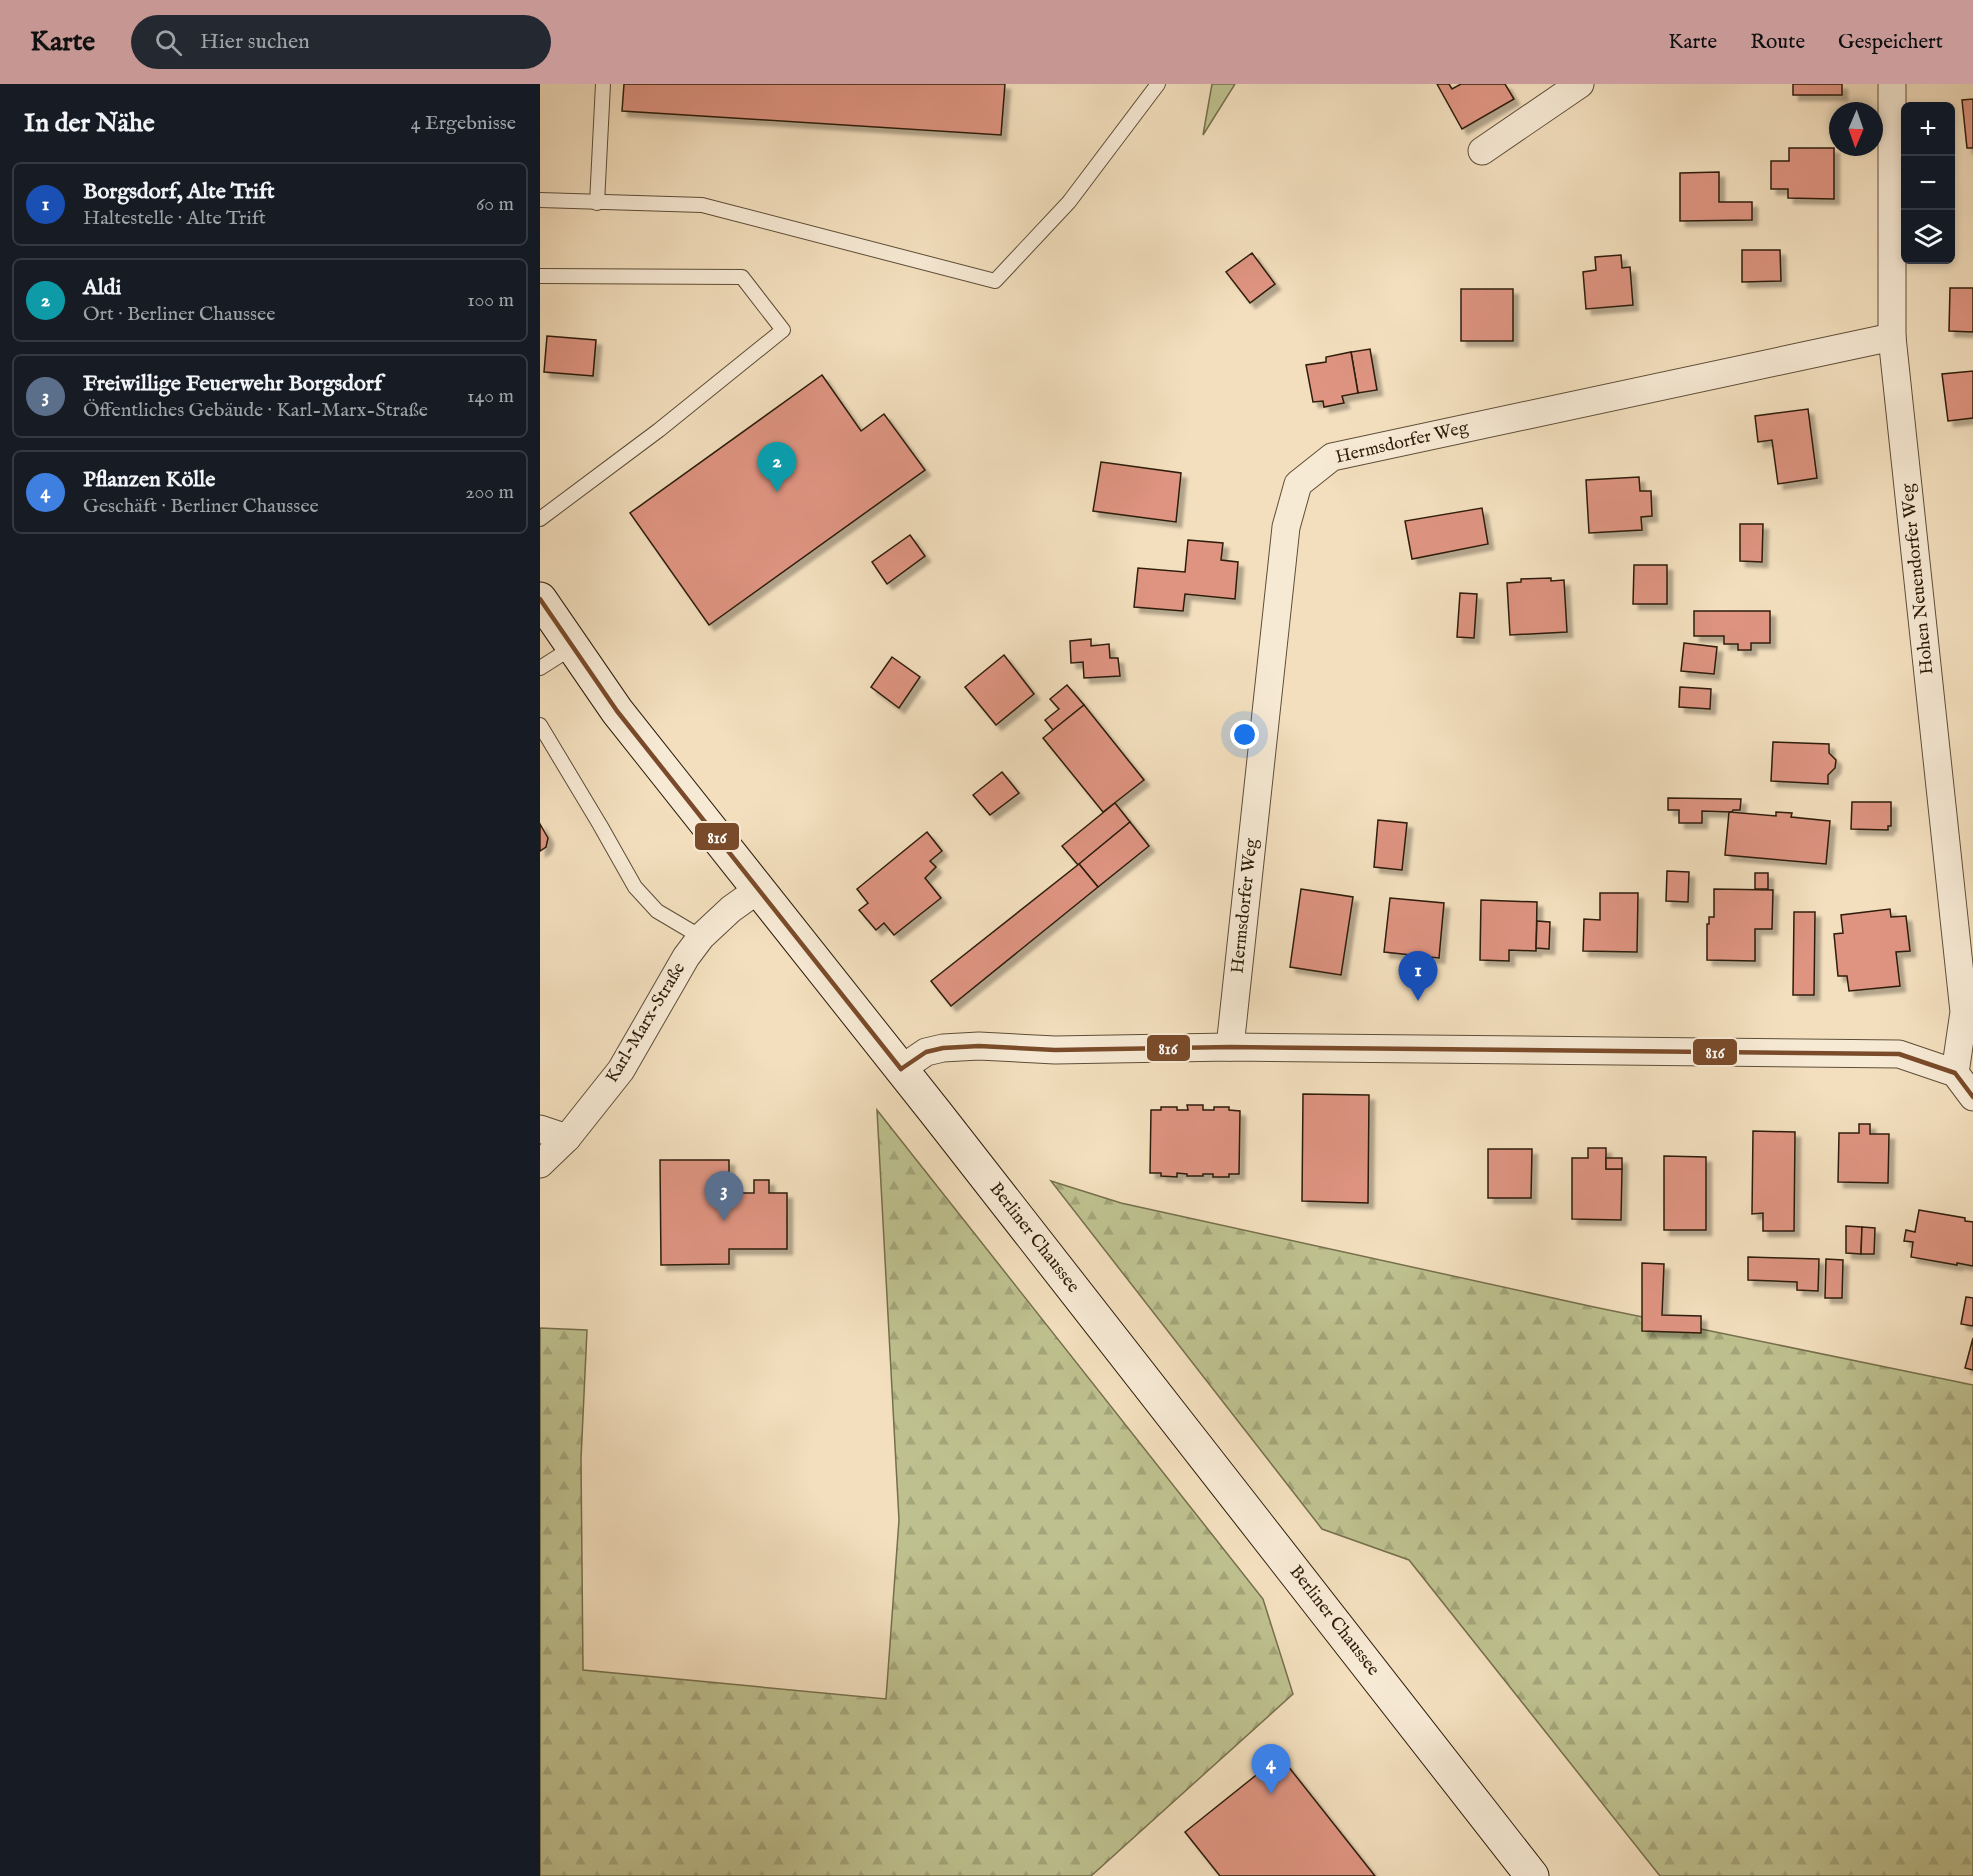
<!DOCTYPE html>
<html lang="de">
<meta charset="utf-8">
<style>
body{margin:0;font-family:"IM FELL English",serif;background:#242831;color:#f1f3f6}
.controls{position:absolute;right:18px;top:18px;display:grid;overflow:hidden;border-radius:9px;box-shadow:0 3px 9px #0003}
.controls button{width:54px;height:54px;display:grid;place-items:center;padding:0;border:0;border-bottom:2px solid #363941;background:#171b24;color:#f1f3f6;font:30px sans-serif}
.compass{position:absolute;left:1289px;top:18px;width:54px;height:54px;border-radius:50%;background:#171b24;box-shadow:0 3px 9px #0003;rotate:182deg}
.you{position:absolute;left:705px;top:651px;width:21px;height:21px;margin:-15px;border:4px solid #fff;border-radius:50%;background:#1a73e8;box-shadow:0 0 0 9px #1a73e833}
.badge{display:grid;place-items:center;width:39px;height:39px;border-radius:50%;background:#c59692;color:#fff;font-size:20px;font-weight:700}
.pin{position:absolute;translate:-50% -50px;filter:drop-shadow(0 2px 3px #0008)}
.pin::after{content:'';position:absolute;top:32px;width:21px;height:18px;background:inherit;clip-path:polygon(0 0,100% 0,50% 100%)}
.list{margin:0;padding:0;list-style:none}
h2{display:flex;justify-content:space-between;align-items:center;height:78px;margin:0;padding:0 24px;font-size:26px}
h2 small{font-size:20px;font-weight:400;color:#9ea1a6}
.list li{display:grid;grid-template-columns:39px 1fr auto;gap:18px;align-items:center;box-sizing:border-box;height:84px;margin:0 12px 12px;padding:0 12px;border:2px solid #363941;border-radius:9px}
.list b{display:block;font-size:22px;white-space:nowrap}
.list p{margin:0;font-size:20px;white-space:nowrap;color:#9ea1a6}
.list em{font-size:20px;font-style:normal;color:#9ea1a6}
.icon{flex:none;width:33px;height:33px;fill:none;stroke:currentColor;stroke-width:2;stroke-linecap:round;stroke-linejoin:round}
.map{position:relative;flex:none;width:1433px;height:1792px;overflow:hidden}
header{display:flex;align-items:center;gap:36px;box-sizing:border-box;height:84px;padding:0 30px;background:#c59692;color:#111}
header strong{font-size:28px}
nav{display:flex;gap:33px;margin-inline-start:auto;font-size:21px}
.search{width:420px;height:54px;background:#242831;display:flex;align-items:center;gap:15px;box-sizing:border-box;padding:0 21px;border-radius:33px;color:#9ea1a6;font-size:22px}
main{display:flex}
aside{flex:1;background:#171b24}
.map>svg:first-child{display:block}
.grass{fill:#bec18f;stroke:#766f4c;stroke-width:1.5}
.forest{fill:url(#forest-firs);stroke:#766f4c;stroke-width:1.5}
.building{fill:#de9481;stroke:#2d1d0a;stroke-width:1.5;filter:url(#shadow)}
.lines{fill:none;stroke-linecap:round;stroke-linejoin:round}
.service-casing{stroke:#5e4e37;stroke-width:16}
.minor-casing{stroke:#5e4e37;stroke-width:29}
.secondary-casing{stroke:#2d1d0a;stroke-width:35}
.service{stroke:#f7ead5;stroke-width:14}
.minor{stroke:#f7ead5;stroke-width:27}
.secondary{stroke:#f7ead5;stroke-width:33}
.bus-1-casing{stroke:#f7ead5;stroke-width:9}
.bus-1{stroke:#7a4b2a;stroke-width:4.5}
.labels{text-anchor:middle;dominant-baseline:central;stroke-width:4.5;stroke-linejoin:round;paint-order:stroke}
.street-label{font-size:18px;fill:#2d1d0a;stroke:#f7ead5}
.line-badge{stroke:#f7ead5;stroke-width:2}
.badge-label{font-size:16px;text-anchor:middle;font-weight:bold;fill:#fff}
</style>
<header>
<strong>Karte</strong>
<div class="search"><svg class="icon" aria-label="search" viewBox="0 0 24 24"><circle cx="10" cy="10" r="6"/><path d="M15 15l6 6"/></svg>Hier suchen</div>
<nav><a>Karte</a><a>Route</a><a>Gespeichert</a></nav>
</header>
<main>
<aside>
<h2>In der Nähe<small>4 Ergebnisse</small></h2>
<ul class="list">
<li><span class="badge" style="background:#1a4fb4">1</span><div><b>Borgsdorf, Alte Trift</b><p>Haltestelle · Alte Trift</p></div><em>60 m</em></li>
<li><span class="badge" style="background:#0f9aa8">2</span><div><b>Aldi</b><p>Ort · Berliner Chaussee</p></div><em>100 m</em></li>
<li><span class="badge" style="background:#5c6f8a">3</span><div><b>Freiwillige Feuerwehr Borgsdorf</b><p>Öffentliches Gebäude · Karl-Marx-Straße</p></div><em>140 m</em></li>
<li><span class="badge" style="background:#3f7fe0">4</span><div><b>Pflanzen Kölle</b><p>Geschäft · Berliner Chaussee</p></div><em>200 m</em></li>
</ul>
</aside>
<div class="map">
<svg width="1433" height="1792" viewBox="0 0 1433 1792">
<defs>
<pattern id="forest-firs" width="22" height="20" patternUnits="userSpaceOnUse" patternTransform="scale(1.5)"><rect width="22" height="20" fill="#bec18f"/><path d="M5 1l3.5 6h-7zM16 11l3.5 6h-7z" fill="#a4a57a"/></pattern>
<filter id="shadow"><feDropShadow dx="5.5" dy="5.5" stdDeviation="1.5" flood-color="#0004"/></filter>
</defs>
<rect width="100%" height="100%" fill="#f3dfbe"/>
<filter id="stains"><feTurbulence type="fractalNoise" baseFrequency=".00333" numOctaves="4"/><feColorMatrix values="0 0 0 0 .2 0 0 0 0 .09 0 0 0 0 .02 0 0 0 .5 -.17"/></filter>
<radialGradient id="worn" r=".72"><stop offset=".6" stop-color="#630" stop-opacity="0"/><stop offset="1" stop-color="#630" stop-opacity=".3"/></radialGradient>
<!-- grass -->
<path class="grass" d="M672 0H695L663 51Z"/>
<!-- forest -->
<g class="forest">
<path d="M337 1026 723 1515 753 1610 551 1792H0V1244L47 1246 41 1375 43 1586 346 1615 359 1436Z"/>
<path d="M511 1097 581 1119 1054 1223 1433 1301V1792H1120L869 1476 782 1445Z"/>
</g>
<!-- building -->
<g class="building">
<path d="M84 0H465L461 51 82 27Z"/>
<path d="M897 0H909L912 5 921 0H965L974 15 922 45Z"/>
<rect x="1253" y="0" width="49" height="11"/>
<path d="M1433 15V64H1427L1422 16Z"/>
<path d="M1249 64H1294V115L1248 114V105H1231V77H1249Z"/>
<path d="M1179 88V118H1212V136L1140 137V89Z"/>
<path d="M1202 166H1240L1241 197 1202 198Z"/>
<path d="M712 169 735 200 710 219 686 188Z"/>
<path d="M1081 171 1082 184 1090 183 1093 221 1046 225 1043 188 1056 186 1055 173Z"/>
<path d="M1410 204H1433V248L1409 247Z"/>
<rect x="921" y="205" width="52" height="52"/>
<path d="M7 252 56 256 53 292 4 288Z"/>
<path d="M830 265 837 306 818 309 811 268Z"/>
<path d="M811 268 818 309 802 312 804 319 784 323 783 317 773 318 766 281 786 278V273Z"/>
<path d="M1433 287V334L1408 337 1402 290Z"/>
<path d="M282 291 321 347 344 330 385 386 169 541 90 429Z"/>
<path d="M1268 325 1277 394 1238 400 1232 356 1218 358 1215 332Z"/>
<path d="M561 378 641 389 636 438 553 427Z"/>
<path d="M1099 393 1100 407H1111L1112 432 1101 433 1102 446 1049 449 1046 396Z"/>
<path d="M942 424 948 460 872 475 865 437Z"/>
<path d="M1200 440H1223L1222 478 1200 477Z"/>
<path d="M370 451 385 472 347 500 332 478Z"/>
<path d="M648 456 683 459 681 476 698 478 695 515 645 510 643 527 594 523 598 484 645 488Z"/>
<path d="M1094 481H1127V520H1093Z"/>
<path d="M1011 494V497L1024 496 1027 548 970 551 967 499 981 498V495Z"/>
<path d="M920 509 937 510 934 554 917 553Z"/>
<path d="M1154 527H1230V559H1211V566H1198V560H1184V552H1154Z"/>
<path d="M551 555V562L569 560 570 574H578L580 592 544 594 543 578 531 579 530 557Z"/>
<path d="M1144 559 1177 563 1174 590 1141 587Z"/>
<path d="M464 571 494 610 456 641 425 603Z"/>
<path d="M352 573 380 593 359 624 331 603Z"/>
<path d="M527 601 544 621 513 646 505 636 519 625 510 615Z"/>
<path d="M1140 603 1171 605 1170 625 1139 623Z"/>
<path d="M544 621 604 696 563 728 503 654Z"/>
<path d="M1233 658 1289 660V669L1296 676 1295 684 1288 691V700L1231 697Z"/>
<path d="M462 688 479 709 450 731 433 711Z"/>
<path d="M1128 714 1201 715 1200 726H1193L1192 728 1162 727V739H1139V726H1128Z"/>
<path d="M1312 718H1351V742H1348V746L1311 745Z"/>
<path d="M575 719 590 738 538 781 522 762Z"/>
<path d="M1189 728 1236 732V728L1252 729 1251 733 1290 737 1286 780 1185 771Z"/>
<path d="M838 736 867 739 862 786 834 783Z"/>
<path d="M590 738 609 762 558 803 539 780Z"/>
<path d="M0 740 8 754 6 763 0 767Z"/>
<path d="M387 748 402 767 390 777 396 783 385 794 401 814 354 851 344 839 336 846 319 826 328 819 317 805Z"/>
<path d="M539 780 558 803 411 922 391 897Z"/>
<path d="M1127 787 1149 788 1148 818 1126 817Z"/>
<rect x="1215" y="789" width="13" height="16"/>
<path d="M761 805 813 813 801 891 750 883Z"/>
<path d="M1174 805 1233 806 1232 845H1215V877L1167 876V840H1169V833H1174Z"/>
<path d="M1060 809H1098L1097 868 1043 867 1044 835 1060 836Z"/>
<path d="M850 814 904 819 899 874 844 868Z"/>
<path d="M941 816 997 818 996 867 969 866V877L940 876Z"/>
<path d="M1350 825 1351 833 1366 832 1370 867 1356 868 1360 902 1309 907 1307 892H1298L1294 850 1303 849 1301 831Z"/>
<path d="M1254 828H1275L1274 911H1253Z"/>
<path d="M997 837 1010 838 1009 865 996 864Z"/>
<path d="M763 1010 829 1011 828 1119 762 1117Z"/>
<path d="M647 1021H663V1026H674V1023H689V1026L700 1027 699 1090H689V1093H673V1090H663V1092H647V1090L637 1089V1093L621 1092V1089H610L611 1026H621V1023H637V1026H648Z"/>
<path d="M1319 1040H1330V1050H1349L1348 1099 1298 1098 1299 1049H1319Z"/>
<path d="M1213 1047 1255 1048 1254 1147H1223V1129L1212 1130Z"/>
<path d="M1048 1064H1066V1085H1082L1081 1136 1032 1135V1074H1048Z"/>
<path d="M948 1065H992L991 1114H948Z"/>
<path d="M1124 1072 1166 1073V1146H1124Z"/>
<rect x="1066" y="1074" width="16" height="11"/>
<path d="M120 1076H189V1109H214V1096H229V1109H247V1165H189V1180L121 1181Z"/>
<path d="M1379 1126 1425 1134V1137L1433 1138V1182L1417 1179V1181L1371 1173 1373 1158 1364 1157 1366 1146 1375 1148Z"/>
<path d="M1306 1142 1322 1143 1321 1170 1306 1169Z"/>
<path d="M1322 1143 1335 1144 1334 1170H1321Z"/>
<path d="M1208 1173 1279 1175 1278 1207 1257 1206V1198L1208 1196Z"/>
<path d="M1286 1175 1303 1176 1302 1214H1285Z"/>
<path d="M1102 1179 1124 1180 1122 1231 1161 1232V1249L1102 1247Z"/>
<path d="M1426 1213 1433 1214V1242L1421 1240Z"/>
<path d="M1433 1254V1286L1425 1284Z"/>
<path d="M740 1672 835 1792H680L645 1748Z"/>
</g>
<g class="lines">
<!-- service casing -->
<g class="service-casing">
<g id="service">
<path d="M0 116 162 121 455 197 529 118 618 0"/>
<path d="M57 119 63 0"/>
<path d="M0 192 202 193 243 246 119 346 0 435"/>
<path d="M0 584 33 563"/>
<path d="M0 641 60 741 95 803 117 827 161 853"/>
</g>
</g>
<!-- minor casing -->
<g class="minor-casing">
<g id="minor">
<path d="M1352 0V253L1424 928 1415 989"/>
<path d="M942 67 1040 0"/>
<path d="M690 963 746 443 758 400 792 373 1352 253"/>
<path d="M361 985 386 968 403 964 439 962 515 966 690 963 1359 970 1415 989 1433 1013"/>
<path d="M0 1045 27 1054"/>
<path d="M0 1080 27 1054 81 986 146 873 161 853 191 825 219 805"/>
</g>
</g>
<!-- secondary casing -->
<g class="secondary-casing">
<path id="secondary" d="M0 515 77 627 396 1029 992 1792"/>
</g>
<!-- service -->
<use href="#service" class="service"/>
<!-- minor -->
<use href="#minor" class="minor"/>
<!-- secondary -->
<use href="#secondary" class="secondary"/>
<!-- bus-1 casing -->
<g class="bus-1-casing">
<g id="bus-1">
<path d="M0 515 77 627 361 985"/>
<path d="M361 985 386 968 403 964 439 962 515 966 690 963 1359 970 1415 989 1433 1013"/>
</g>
</g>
<!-- bus-1 -->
<use href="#bus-1" class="bus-1"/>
</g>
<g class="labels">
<!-- street labels -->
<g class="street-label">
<text transform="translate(862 359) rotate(-13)">Hermsdorfer Weg</text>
<text transform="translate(1378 495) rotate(-96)">Hohen Neuendorfer Weg</text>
<text transform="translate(705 822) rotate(-84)">Hermsdorfer Weg</text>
<text transform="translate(106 939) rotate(-59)">Karl-Marx-Straße</text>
<text transform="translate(494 1154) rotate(52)">Berliner Chaussee</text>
<text transform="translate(794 1537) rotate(52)">Berliner Chaussee</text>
</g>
</g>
<g class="line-badge">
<rect x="154" y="738" width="46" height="29" rx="6" fill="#7a4b2a"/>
<rect x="606" y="950" width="45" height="28" rx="6" fill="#7a4b2a"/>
<rect x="1152" y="954" width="46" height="28" rx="6" fill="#7a4b2a"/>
</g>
<g class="badge-label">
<text x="177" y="759">816</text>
<text x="628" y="970">816</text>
<text x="1175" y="974">816</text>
</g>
<rect width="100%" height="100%" filter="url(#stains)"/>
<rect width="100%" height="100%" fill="url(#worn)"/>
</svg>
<div class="controls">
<button>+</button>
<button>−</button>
<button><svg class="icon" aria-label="layers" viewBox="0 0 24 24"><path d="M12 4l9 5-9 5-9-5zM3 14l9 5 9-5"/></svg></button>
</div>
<svg class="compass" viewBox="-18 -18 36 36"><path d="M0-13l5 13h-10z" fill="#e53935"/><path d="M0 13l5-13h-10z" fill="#9ea1a6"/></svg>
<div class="you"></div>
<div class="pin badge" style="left:878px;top:917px;background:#1a4fb4">1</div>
<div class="pin badge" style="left:237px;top:408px;background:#0f9aa8">2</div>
<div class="pin badge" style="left:184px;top:1137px;background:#5c6f8a">3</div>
<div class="pin badge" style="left:731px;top:1710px;background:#3f7fe0">4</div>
</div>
</main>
